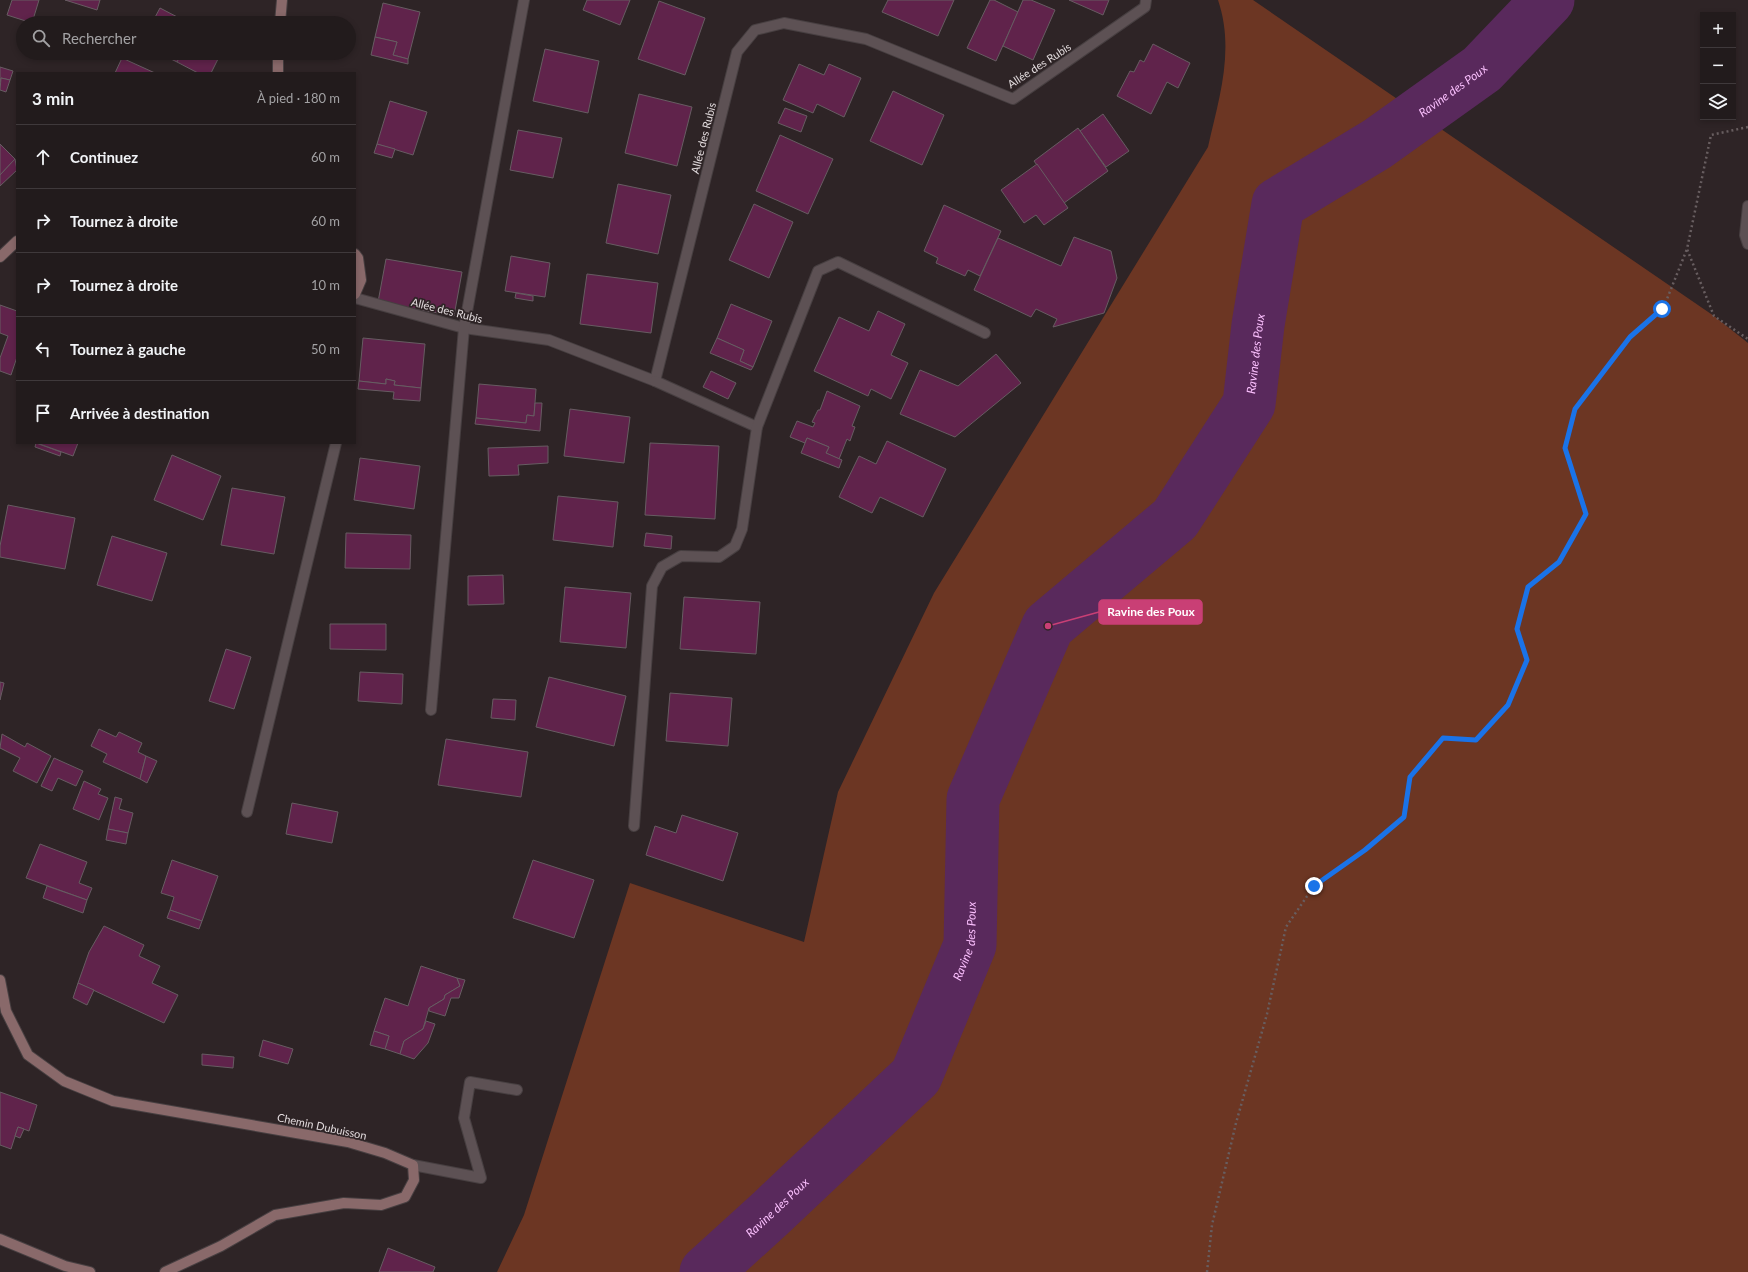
<!DOCTYPE html>
<html lang="fr">
<meta charset="utf-8">
<style>
body{margin:0;font-family:Lato,sans-serif;background:#2a2425;color:#f1f3f6}
.controls{position:absolute;right:12px;top:12px;display:grid;overflow:hidden;border-radius:0px;box-shadow:0 2px 6px #0003}
.controls button{width:36px;height:36px;display:grid;place-items:center;padding:0;border:0;border-bottom:1px solid #3f393b;background:#221b1c;color:#f1f3f6;font:20px sans-serif}
.stop{position:absolute;width:12px;height:12px;margin:-9px;border:3px solid #1a73e8;border-radius:50%;background:#fff}
.stop.end{background:#1a73e8;border-color:#fff;box-shadow:0 1px 4px #0008}
.list{margin:0;padding:0;list-style:none}
h2{display:flex;justify-content:space-between;align-items:center;height:52px;margin:0;padding:0 16px;font-size:17px}
h2 small{font-size:13px;font-weight:400;color:#a2a1a3}
.list li{display:grid;grid-template-columns:26px 1fr auto;gap:12px;align-items:center;box-sizing:border-box;height:64px;padding:0 16px;border-top:1px solid #3f393b}
.list b{display:block;font-size:15px;white-space:nowrap}
.list em{font-size:13px;font-style:normal;color:#a2a1a3}
.icon{flex:none;width:22px;height:22px;fill:none;stroke:currentColor;stroke-width:2;stroke-linecap:round;stroke-linejoin:round}
.map{position:relative;flex:none;width:1748px;height:1272px;overflow:hidden}
.search{position:absolute;background:#221b1c;box-shadow:0 2px 6px #0003;left:16px;top:16px;width:340px;height:44px;display:flex;align-items:center;gap:10px;box-sizing:border-box;padding:0 14px;border-radius:22px;color:#a2a1a3;font-size:15px}
.panel{position:absolute;background:#221b1c;box-shadow:0 2px 6px #0003;left:16px;top:72px;width:340px;height:372px;border-radius:0px}
.map>svg:first-child{display:block}
.green{fill:#6c3623}
.lines{fill:none;stroke-linecap:round;stroke-linejoin:round}
.river{stroke:#59295c;stroke-width:53}
.building{fill:#60234b;stroke:#675c62}
.service-casing{stroke:#473f41;stroke-width:12}
.minor-casing{stroke:#473f41;stroke-width:12}
.secondary-casing{stroke:#473f41;stroke-width:12}
.path{stroke:#685e60;stroke-width:2.5;stroke-dasharray:2 3;stroke-linecap:butt}
.service{stroke:#5d5154;stroke-width:10}
.minor{stroke:#5d5154;stroke-width:10}
.secondary{stroke:#89696a;stroke-width:10}
.route{stroke:#1a73e8;stroke-width:5}
.labels{text-anchor:middle;dominant-baseline:central;stroke-width:3.5;stroke-linejoin:round;paint-order:stroke}
.street-label{font-size:11px;fill:#e3dcde;stroke:#2e2426}
.water-label{font-size:12px;font-style:italic;fill:#fabffd;stroke:#2e2426}
.leader{fill:none;stroke:#c93f75;stroke-width:1.5}
.callout-dot{fill:#c93f75;stroke:#2e2426;stroke-width:1.5}
.callout{fill:#c93f75;stroke:#c93f75;stroke-width:1.5}
.callout-label{font-size:12px;text-anchor:middle;font-weight:bold;fill:#fff}
</style>
<div class="map">
<svg width="1748" height="1272" viewBox="0 0 1748 1272">
<rect width="100%" height="100%" fill="#2e2426"/>
<!-- green -->
<path class="green" d="M1218 0H1253L1714 316 1748 343V1272H497L524 1215 630 883 804 942 838 792 934 593 1208 147C1219 98 1235 50 1218 0Z"/>
<g class="lines">
<!-- river -->
<path class="river" id="s1" d="M706 1272 772 1212 916 1076 970 945 973 799 1048 626 1175 519 1249 404 1258 325 1278 204 1377 144 1482 69 1548 0"/>
</g>
<!-- building -->
<g class="building">
<path d="M12 0H39L32 23 7 15Z"/>
<path d="M65 0H100L97 10Z"/>
<path d="M587 0H630L620 25 583 10Z"/>
<path d="M888 0H954L938 36 882 12Z"/>
<path d="M990 0H994L1018 12 996 61 967 48Z"/>
<path d="M1023 0H1031L1055 10 1033 60 1003 46Z"/>
<path d="M1069 0H1109L1103 15Z"/>
<path d="M659 1 705 18 685 75 638 59Z"/>
<path d="M383 3 420 12 408 59 393 55 397 42 375 37Z"/>
<path d="M160 8 185 21 184 23H156L153 21Z"/>
<path d="M375 37 397 42 393 55 408 59V64L371 55Z"/>
<path d="M1153 44 1190 63 1178 88 1167 82 1151 114 1117 96 1130 71 1134 72 1140 60 1144 62Z"/>
<path d="M545 49 599 61 588 113 533 101Z"/>
<path d="M159 53H182L177 62Z"/>
<path d="M182 53H221L211 73H198L177 62Z"/>
<path d="M122 58 155 73H115Z"/>
<path d="M799 64 824 75 829 64 861 78 844 117 817 104 813 113 783 100Z"/>
<path d="M0 67 13 71 10 80 1 78 0 82Z"/>
<path d="M1 78 10 80 6 92 0 90Z"/>
<path d="M893 91 944 115 922 165 870 141Z"/>
<path d="M639 94 692 107 677 166 625 153Z"/>
<path d="M390 101 427 112 413 155 377 144Z"/>
<path d="M785 108 807 116 801 132 778 123Z"/>
<path d="M1103 114 1129 151 1106 167 1080 131Z"/>
<path d="M1078 128 1108 171 1064 203 1034 161Z"/>
<path d="M518 130 562 138 553 178 510 170Z"/>
<path d="M780 135 833 159 808 214 756 191Z"/>
<path d="M0 144 15 159 0 175Z"/>
<path d="M377 144 395 149 392 158 374 153Z"/>
<path d="M15 159 17 170 0 186V175Z"/>
<path d="M1037 164 1068 208 1044 225 1036 215 1024 223 1001 190Z"/>
<path d="M618 184 671 195 658 254 606 243Z"/>
<path d="M754 204 793 222 769 278 729 260Z"/>
<path d="M944 205 1001 231 980 276 968 270 965 276 936 263 938 258 924 251Z"/>
<path d="M1074 237 1111 251 1117 278 1104 313 1053 327 1057 319 1036 309 1031 317 974 290 998 238 1061 266Z"/>
<path d="M511 256 550 263 545 297 505 291Z"/>
<path d="M386 259 462 272 454 316 378 302Z"/>
<path d="M587 274 658 283 651 333 580 324Z"/>
<path d="M516 293 533 296V301L515 298Z"/>
<path d="M731 304 772 321 753 367 740 361 744 350 717 338Z"/>
<path d="M0 305 17 311V357L11 375 0 371V358L8 336 0 333Z"/>
<path d="M878 311 905 324 891 355 908 363 891 399 871 389 868 396 814 371 839 317 869 331Z"/>
<path d="M363 338 425 344 421 388 394 385 395 381 386 379V384L359 381Z"/>
<path d="M717 338 744 350 740 361 753 367 751 370 710 353Z"/>
<path d="M996 354 1021 383 955 437 900 414 920 370 958 386Z"/>
<path d="M711 371 736 383 728 399 703 387Z"/>
<path d="M386 379 395 381 394 385 421 388 420 401 393 399 394 392 358 389 359 381 386 384Z"/>
<path d="M479 384 536 389 534 416 527 415 526 423 476 418Z"/>
<path d="M827 391 860 406 852 426 855 427 850 441 847 439 839 459 826 453 829 447 807 438 805 443 790 437 797 421 813 427 815 423 812 422 818 410H820Z"/>
<path d="M535 403H542L540 431 475 424 476 418 526 423 527 415 534 416Z"/>
<path d="M570 409 630 417 624 463 564 456Z"/>
<path d="M807 438 829 447 826 453 842 460 839 468 801 453Z"/>
<path d="M887 441 946 469 923 517 880 497 872 513 839 497 859 456 876 464Z"/>
<path d="M36 443 61 452 60 456 35 447Z"/>
<path d="M37 443H78L73 456Z"/>
<path d="M650 443 719 446 715 519 645 515Z"/>
<path d="M548 446V463L518 465 519 475 489 476 488 448Z"/>
<path d="M172 455 221 476 203 520 154 500Z"/>
<path d="M360 458 420 466 414 509 354 500Z"/>
<path d="M232 488 285 497 274 554 221 545Z"/>
<path d="M558 496 618 502 613 547 553 540Z"/>
<path d="M8 505 75 518 65 569 0 557V546Z"/>
<path d="M346 533 411 535 410 569 345 568Z"/>
<path d="M646 533 672 536 671 549 644 546Z"/>
<path d="M112 536 167 553 152 601 97 585Z"/>
<path d="M503 575 504 604 468 605V576Z"/>
<path d="M565 587 631 593 626 648 560 642Z"/>
<path d="M684 597 760 602 756 654 680 649Z"/>
<path d="M330 624H386V650L330 649Z"/>
<path d="M226 649 251 657 234 709 209 701Z"/>
<path d="M360 672 403 674 402 704 358 701Z"/>
<path d="M549 677 626 696 614 746 536 727Z"/>
<path d="M0 682 4 683 0 700Z"/>
<path d="M670 693 732 698 728 746 666 741Z"/>
<path d="M493 699 516 700 515 720 491 718Z"/>
<path d="M99 729 116 737 119 732 142 743 138 752 146 756 140 779 103 762 107 754 91 746Z"/>
<path d="M2 734 25 747 27 743 51 756 37 783 13 771 20 758 0 748Z"/>
<path d="M446 739 528 752 521 797 438 785Z"/>
<path d="M146 756 157 761 147 783 140 779Z"/>
<path d="M54 758 83 771 76 786 58 778 52 791 41 786Z"/>
<path d="M84 781 101 789 98 794 108 798 99 820 73 809Z"/>
<path d="M115 797 122 799 119 809 133 813 128 833 108 829Z"/>
<path d="M292 803 338 812 332 843 286 834Z"/>
<path d="M682 815 738 833 723 881 646 855 655 826 676 833Z"/>
<path d="M108 829 128 833 126 844 106 840Z"/>
<path d="M40 844 87 862 79 883 92 888 87 900 26 878Z"/>
<path d="M172 860 218 876 202 921 170 910 174 897 161 893Z"/>
<path d="M533 860 594 880 574 938 513 918Z"/>
<path d="M47 886 87 900 83 913 43 898Z"/>
<path d="M170 910 202 921 199 929 167 918Z"/>
<path d="M104 926 144 945 139 956 160 966 152 983 178 995 164 1023 78 983 89 952Z"/>
<path d="M421 966 457 978 460 986 445 995 444 999 429 1008 423 1029 404 1041 400 1054 385 1049 389 1036 374 1031 385 998 408 1006Z"/>
<path d="M457 978 465 980 459 998H451L445 1016 429 1011V1008L444 999 445 995 460 986Z"/>
<path d="M78 983 94 990 87 1005 73 998Z"/>
<path d="M426 1021 435 1024 428 1043 414 1059 400 1054 404 1041 423 1029Z"/>
<path d="M374 1031 389 1036 385 1049 370 1045Z"/>
<path d="M263 1040 293 1049 288 1064 259 1056Z"/>
<path d="M202 1054 234 1057 233 1068 202 1065Z"/>
<path d="M0 1092 37 1105 29 1131 18 1127 11 1149 0 1145Z"/>
<path d="M18 1127 24 1129 20 1138 15 1136Z"/>
<path d="M388 1248 435 1267 433 1272H379Z"/>
</g>
<g class="lines">
<!-- service casing -->
<g class="service-casing">
<path id="service" d="M1748 206 1745 235 1748 244"/>
</g>
<!-- minor casing -->
<g class="minor-casing">
<g id="minor">
<path d="M355 298 464 328 549 340 655 381 737 52 755 30 784 23 866 39 1013 99 1145 7 1146 0"/>
<path d="M655 381 757 427"/>
<path d="M431 710 464 328 524 0"/>
<path d="M247 812 336 443"/>
<path d="M634 826 652 586 662 567 681 556 719 557 735 546 742 529 757 427 818 271 838 262 985 333"/>
<path d="M413 1165 481 1178 464 1118 470 1082 517 1090"/>
</g>
</g>
<!-- secondary casing -->
<g class="secondary-casing">
<g id="secondary">
<path d="M280 23 282 0"/>
<path d="M278 53V73"/>
<path d="M355 254 358 258 361 280 355 294"/>
<path d="M0 257 17 241"/>
<path d="M0 980 6 1011 28 1055 64 1081 113 1101 348 1142 385 1153 413 1165 414 1180 405 1197 381 1205 344 1203 275 1215 221 1246 165 1272"/>
<path d="M0 1239 65 1266 90 1272"/>
</g>
</g>
<!-- path -->
<g class="path">
<path d="M1748 127 1711 135 1687 249 1714 316 1748 339"/>
<path d="M1207 1272 1212 1225 1236 1123 1267 1014 1286 927 1314 886 1365 849 1404 817 1410 777 1443 738 1476 741 1508 705 1527 660 1517 629 1528 587 1559 562 1586 514 1565 448 1575 409 1630 337 1663 309 1687 249"/>
</g>
<!-- service -->
<use href="#service" class="service"/>
<!-- minor -->
<use href="#minor" class="minor"/>
<!-- secondary -->
<use href="#secondary" class="secondary"/>
</g>
<g class="lines">
<!-- route -->
<path class="route" d="M1314 886 1365 850 1404 817 1410 777 1443 738 1476 740 1508 705 1527 660 1517 629 1528 587 1559 562 1586 514 1565 448 1575 409 1630 337 1662 309"/>
</g>
<g class="labels">
<!-- street labels -->
<g class="street-label">
<text transform="translate(1039 65) rotate(-33)">Allée des Rubis</text>
<text transform="translate(703 138) rotate(-76)">Allée des Rubis</text>
<text transform="translate(447 310) rotate(14)">Allée des Rubis</text>
<text transform="translate(322 1126) rotate(12)">Chemin Dubuisson</text>
</g>
<!-- water labels -->
<g class="water-label">
<text stroke="none"><textPath href="#s1" startOffset="1477">Ravine des Poux</textPath></text>
<text stroke="none"><textPath href="#s1" startOffset="1117">Ravine des Poux</textPath></text>
<text stroke="none"><textPath href="#s1" startOffset="432">Ravine des Poux</textPath></text>
<text stroke="none"><textPath href="#s1" startOffset="96">Ravine des Poux</textPath></text>
</g>
</g>
<!-- callouts -->
<path class="leader" d="M1048 626L1099 612"/>
<circle class="callout-dot" cx="1048" cy="626" r="4"/>
<rect class="callout" x="1099" y="600" width="103" height="24" rx="4"/>
<g class="callout-label">
<text x="1151" y="616">Ravine des Poux</text>
</g>
</svg>
<div class="controls">
<button>+</button>
<button>−</button>
<button><svg class="icon" aria-label="layers" viewBox="0 0 24 24"><path d="M12 4l9 5-9 5-9-5zM3 14l9 5 9-5"/></svg></button>
</div>
<div class="stop" style="left:1662px;top:309px"></div>
<div class="stop end" style="left:1314px;top:886px"></div>
<div class="search"><svg class="icon" aria-label="search" viewBox="0 0 24 24"><circle cx="10" cy="10" r="6"/><path d="M15 15l6 6"/></svg>Rechercher</div>
<section class="panel">
<h2>3 min<small>À pied · 180 m</small></h2>
<ul class="list">
<li><svg class="icon" aria-label="ahead" viewBox="0 0 24 24"><path d="M12 20V5M6 11l6-6 6 6"/></svg><div><b>Continuez</b></div><em>60 m</em></li>
<li><svg class="icon" aria-label="right" viewBox="0 0 24 24"><path d="M7 20v-9h11M14 6l5 5-5 5"/></svg><div><b>Tournez à droite</b></div><em>60 m</em></li>
<li><svg class="icon" aria-label="right" viewBox="0 0 24 24"><path d="M7 20v-9h11M14 6l5 5-5 5"/></svg><div><b>Tournez à droite</b></div><em>10 m</em></li>
<li><svg class="icon" aria-label="left" viewBox="0 0 24 24"><path d="M17 20v-9H6M10 6l-5 5 5 5"/></svg><div><b>Tournez à gauche</b></div><em>50 m</em></li>
<li><svg class="icon" aria-label="arrive" viewBox="0 0 24 24"><path d="M6 21V4h12l-3 4 3 4H6"/></svg><div><b>Arrivée à destination</b></div></li>
</ul>
</section>
</div>
